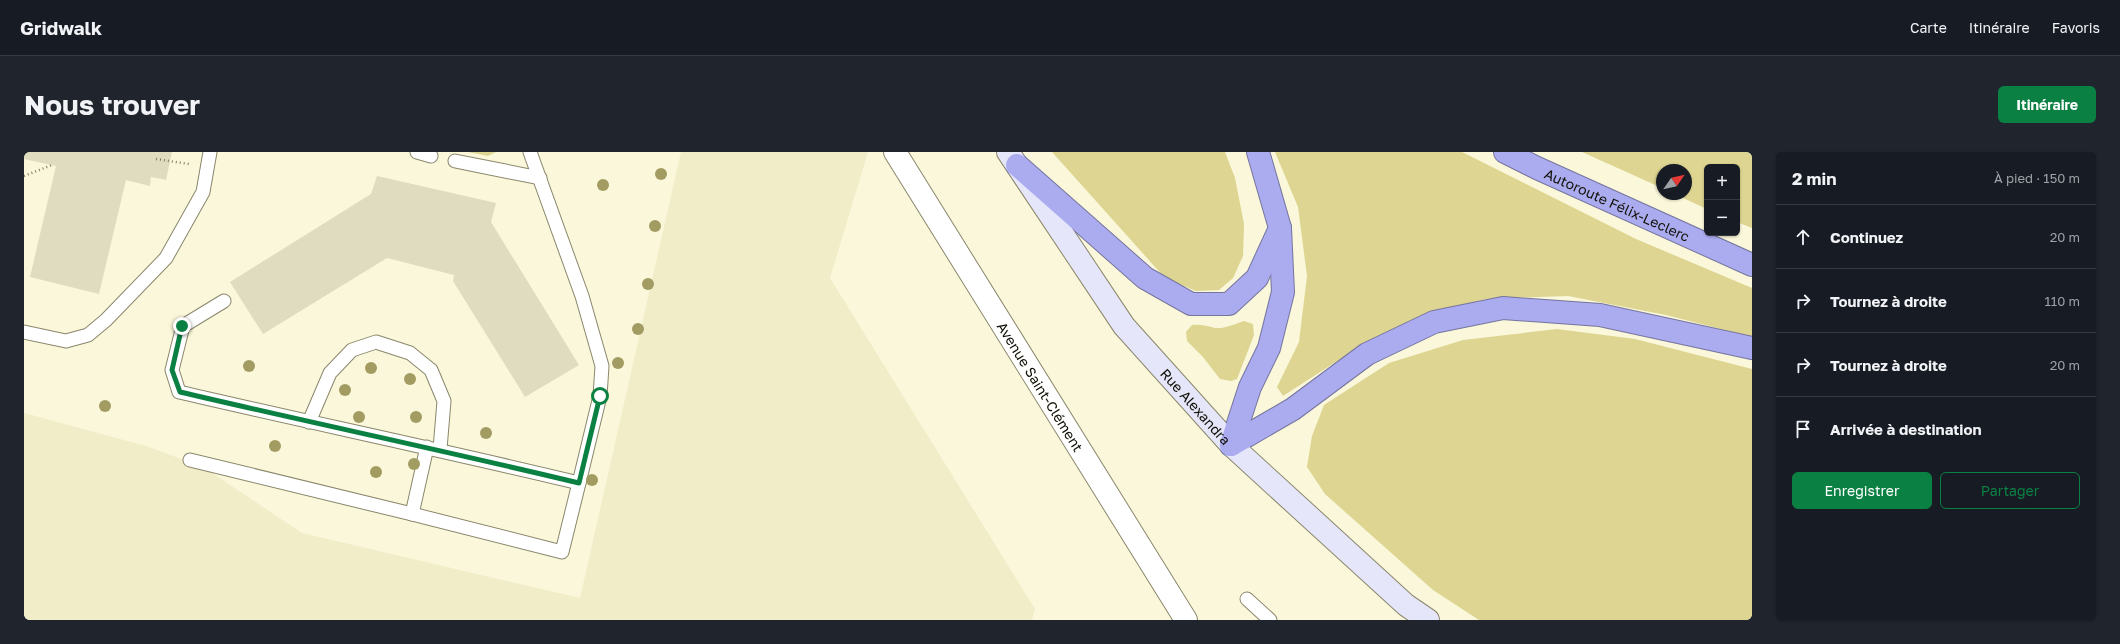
<!DOCTYPE html>
<html lang="fr">
<meta charset="utf-8">
<style>
body{margin:0;font-family:"Golos Text",sans-serif;background:#20242c;color:#f1f3f6}
.controls{position:absolute;right:12px;top:12px;display:grid;overflow:hidden;border-radius:6px;box-shadow:0 1px 3px #0004}
.controls button{width:36px;height:36px;display:grid;place-items:center;padding:0;border:0;border-bottom:1px solid #363941;background:#171b24;color:#f1f3f6;font:20px sans-serif}
.compass{position:absolute;left:1632px;top:12px;width:36px;height:36px;border-radius:50%;background:#171b24;box-shadow:0 1px 3px #0004;rotate:56deg}
.stop{position:absolute;width:12px;height:12px;margin:-9px;border:3px solid #0b8043;border-radius:50%;background:#fff}
.stop.end{background:#0b8043;border-color:#fff;box-shadow:0 1px 4px #0008}
.list{margin:0;padding:0;list-style:none}
h2{display:flex;justify-content:space-between;align-items:center;height:52px;margin:0;padding:0 16px;font-size:17px}
h2 small{font-size:13px;font-weight:400;color:#9ea1a6}
.list li{display:grid;grid-template-columns:26px 1fr auto;gap:12px;align-items:center;box-sizing:border-box;height:64px;padding:0 16px;border-top:1px solid #363941}
.list b{display:block;font-size:15px;white-space:nowrap}
.list em{font-size:13px;font-style:normal;color:#9ea1a6}
.actions{display:flex;gap:8px;padding:12px 16px}
.actions a{flex:1;padding:9px 0;border:1px solid #0b8043;border-radius:6px;text-align:center;font-size:14px;color:#0b8043}
.actions .main{background:#0b8043;color:#fff}
.icon{flex:none;width:22px;height:22px;fill:none;stroke:currentColor;stroke-width:2;stroke-linecap:round;stroke-linejoin:round}
.map{position:relative;flex:none;width:1728px;height:468px;overflow:hidden;border-radius:6px}
header{display:flex;align-items:center;gap:24px;box-sizing:border-box;height:56px;padding:0 20px;background:#171b24;border-bottom:1px solid #363941}
header strong{font-size:19px}
nav{display:flex;gap:22px;margin-inline-start:auto;font-size:14px}
.intro{display:flex;align-items:center;justify-content:space-between;box-sizing:border-box;height:96px;padding:0 24px}
h1{margin:0;font-size:28px}
.button{padding:10px 18px;border-radius:6px;background:#0b8043;color:#fff;font-size:14px;font-weight:700}
main{display:flex;gap:24px;padding:0 24px}
aside{flex:1;background:#171b24;border-radius:6px;box-shadow:0 1px 3px #0004}
.map>svg:first-child{display:block}
.built{fill:#f1edc9}
.green{fill:#ddd591}
.building{fill:#dfdcbf}
.lines{fill:none;stroke-linecap:round;stroke-linejoin:round}
.service-casing{stroke:#8a876d;stroke-width:15}
.minor-casing{stroke:#8a876d;stroke-width:24}
.secondary-casing{stroke:#8a876d;stroke-width:24}
.motorway-casing{stroke:#75759e;stroke-width:24}
.path{stroke:#817f6c;stroke-width:2.5;stroke-dasharray:1 3;stroke-linecap:butt}
.service{stroke:#fff;stroke-width:13}
.minor{stroke:#fff;stroke-width:22}
.secondary{stroke:#e6e6fa;stroke-width:22}
.motorway{stroke:#ababef;stroke-width:22}
.tree{fill:#a39c62}
.route{stroke:#0b8043;stroke-width:5}
.labels{text-anchor:middle;dominant-baseline:central;stroke-width:4;stroke-linejoin:round;paint-order:stroke}
.street-label{font-size:14px;fill:#121107;stroke:#fff}
</style>
<header>
<strong>Gridwalk</strong>
<nav><a>Carte</a><a>Itinéraire</a><a>Favoris</a></nav>
</header>
<div class="intro"><h1>Nous trouver</h1><a class="button">Itinéraire</a></div>
<main>
<div class="map">
<svg width="1728" height="468" viewBox="0 0 1728 468">
<rect width="100%" height="100%" fill="#faf7da"/>
<!-- built -->
<path class="built" d="M657 0H844L806 126 1011 457 1008 468H0V261L122 294 179 315 278 381 556 446Z"/>
<!-- green -->
<g class="green">
<path d="M444 0H472L464 4Z"/>
<path d="M1028 0H1201L1211 26 1220 72 1219 104 1209 126 1195 138 1172 139 1141 126Z"/>
<path d="M1251 0H1438L1612 87 1728 136V185L1642 163 1544 144 1462 147 1397 164 1341 191 1259 244 1253 235 1275 190 1283 124 1274 55Z"/>
<path d="M1558 0H1728V76L1713 70V15H1683V57L1650 42H1662V18H1638V36Z"/>
<path d="M1220 169 1229 172 1230 183 1213 227 1207 229 1196 227 1179 205 1163 189 1162 180 1168 173C1177 172 1183 174 1191 176 1200 177 1211 172 1220 169Z"/>
<path d="M1533 177 1611 187 1728 217V468H1455L1409 438 1301 342 1283 315 1288 284 1300 253 1365 211 1439 188Z"/>
</g>
<!-- building -->
<g class="building">
<path d="M0 0H148L142 28 127 25 126 34 102 28 75 142 6 125 32 14 0 7Z"/>
<path d="M353 24 472 51 467 70 555 213 501 245 429 129 430 123 363 106 239 182 206 130 347 42Z"/>
</g>
<g class="lines">
<!-- service casing -->
<g class="service-casing">
<g id="service">
<path d="M393 0 407 4"/>
<path d="M431 9 516 26"/>
<path d="M200 149 159 174 148 218 155 240C288 271 422 299 555 331L576 244 578 214 558 144 506 0"/>
<path d="M0 180 42 189 64 183 82 168 142 106 179 40 186 0"/>
<path d="M285 270 306 221 328 198 352 190 386 201 407 218 420 249 416 297"/>
<path d="M166 308 388 362 403 295"/>
<path d="M388 362 538 400 555 331"/>
<path d="M1223 447 1246 468"/>
</g>
</g>
<!-- minor casing -->
<g class="minor-casing">
<g id="minor">
<path id="s1" d="M871 0 1162 468"/>
</g>
</g>
<!-- secondary casing -->
<g class="secondary-casing">
<g id="secondary">
<path id="s2" d="M984 0 1100 174 1207 293 1382 453 1404 468"/>
</g>
</g>
<!-- motorway casing -->
<g class="motorway-casing">
<g id="motorway">
<path id="s3" d="M1481 0 1513 16 1728 113"/>
<path d="M993 13 1121 126 1167 152H1205L1233 126 1256 76"/>
<path d="M1207 293 1269 257 1343 202 1410 170 1479 156 1576 163 1728 196"/>
<path d="M1207 293 1226 235 1245 196 1259 140 1256 76 1234 0"/>
</g>
</g>
<!-- path -->
<g class="path">
<path d="M132 7 165 12"/>
<path d="M0 24 28 13"/>
</g>
<!-- service -->
<use href="#service" class="service"/>
<!-- minor -->
<use href="#minor" class="minor"/>
<!-- secondary -->
<use href="#secondary" class="secondary"/>
<!-- motorway -->
<use href="#motorway" class="motorway"/>
</g>
<!-- trees -->
<g class="tree">
<circle cx="637" cy="22" r="6"/>
<circle cx="579" cy="33" r="6"/>
<circle cx="631" cy="74" r="6"/>
<circle cx="624" cy="132" r="6"/>
<circle cx="614" cy="177" r="6"/>
<circle cx="594" cy="211" r="6"/>
<circle cx="225" cy="214" r="6"/>
<circle cx="347" cy="216" r="6"/>
<circle cx="386" cy="227" r="6"/>
<circle cx="321" cy="238" r="6"/>
<circle cx="81" cy="254" r="6"/>
<circle cx="335" cy="265" r="6"/>
<circle cx="392" cy="265" r="6"/>
<circle cx="462" cy="281" r="6"/>
<circle cx="251" cy="294" r="6"/>
<circle cx="390" cy="312" r="6"/>
<circle cx="352" cy="320" r="6"/>
<circle cx="568" cy="328" r="6"/>
</g>
<g class="lines">
<!-- route -->
<path class="route" d="M158 174 148 218 156 240C288 271 422 299 555 331L576 244"/>
</g>
<g class="labels">
<!-- street labels -->
<g class="street-label">
<text stroke="none"><textPath href="#s3" startOffset="124">Autoroute Félix-Leclerc</textPath></text>
<text stroke="none"><textPath href="#s1" startOffset="276">Avenue Saint-Clément</textPath></text>
<text stroke="none"><textPath href="#s2" startOffset="317">Rue Alexandra</textPath></text>
</g>
</g>
</svg>
<div class="controls">
<button>+</button>
<button>−</button>
</div>
<svg class="compass" viewBox="-18 -18 36 36"><path d="M0-13l5 13h-10z" fill="#e53935"/><path d="M0 13l5-13h-10z" fill="#9ea1a6"/></svg>
<div class="stop" style="left:576px;top:244px"></div>
<div class="stop end" style="left:158px;top:174px"></div>
</div>
<aside>
<h2>2 min<small>À pied · 150 m</small></h2>
<ul class="list">
<li><svg class="icon" aria-label="ahead" viewBox="0 0 24 24"><path d="M12 20V5M6 11l6-6 6 6"/></svg><div><b>Continuez</b></div><em>20 m</em></li>
<li><svg class="icon" aria-label="right" viewBox="0 0 24 24"><path d="M7 20v-9h11M14 6l5 5-5 5"/></svg><div><b>Tournez à droite</b></div><em>110 m</em></li>
<li><svg class="icon" aria-label="right" viewBox="0 0 24 24"><path d="M7 20v-9h11M14 6l5 5-5 5"/></svg><div><b>Tournez à droite</b></div><em>20 m</em></li>
<li><svg class="icon" aria-label="arrive" viewBox="0 0 24 24"><path d="M6 21V4h12l-3 4 3 4H6"/></svg><div><b>Arrivée à destination</b></div></li>
</ul>
<div class="actions"><a class="main">Enregistrer</a><a>Partager</a></div>
</aside>
</main>
